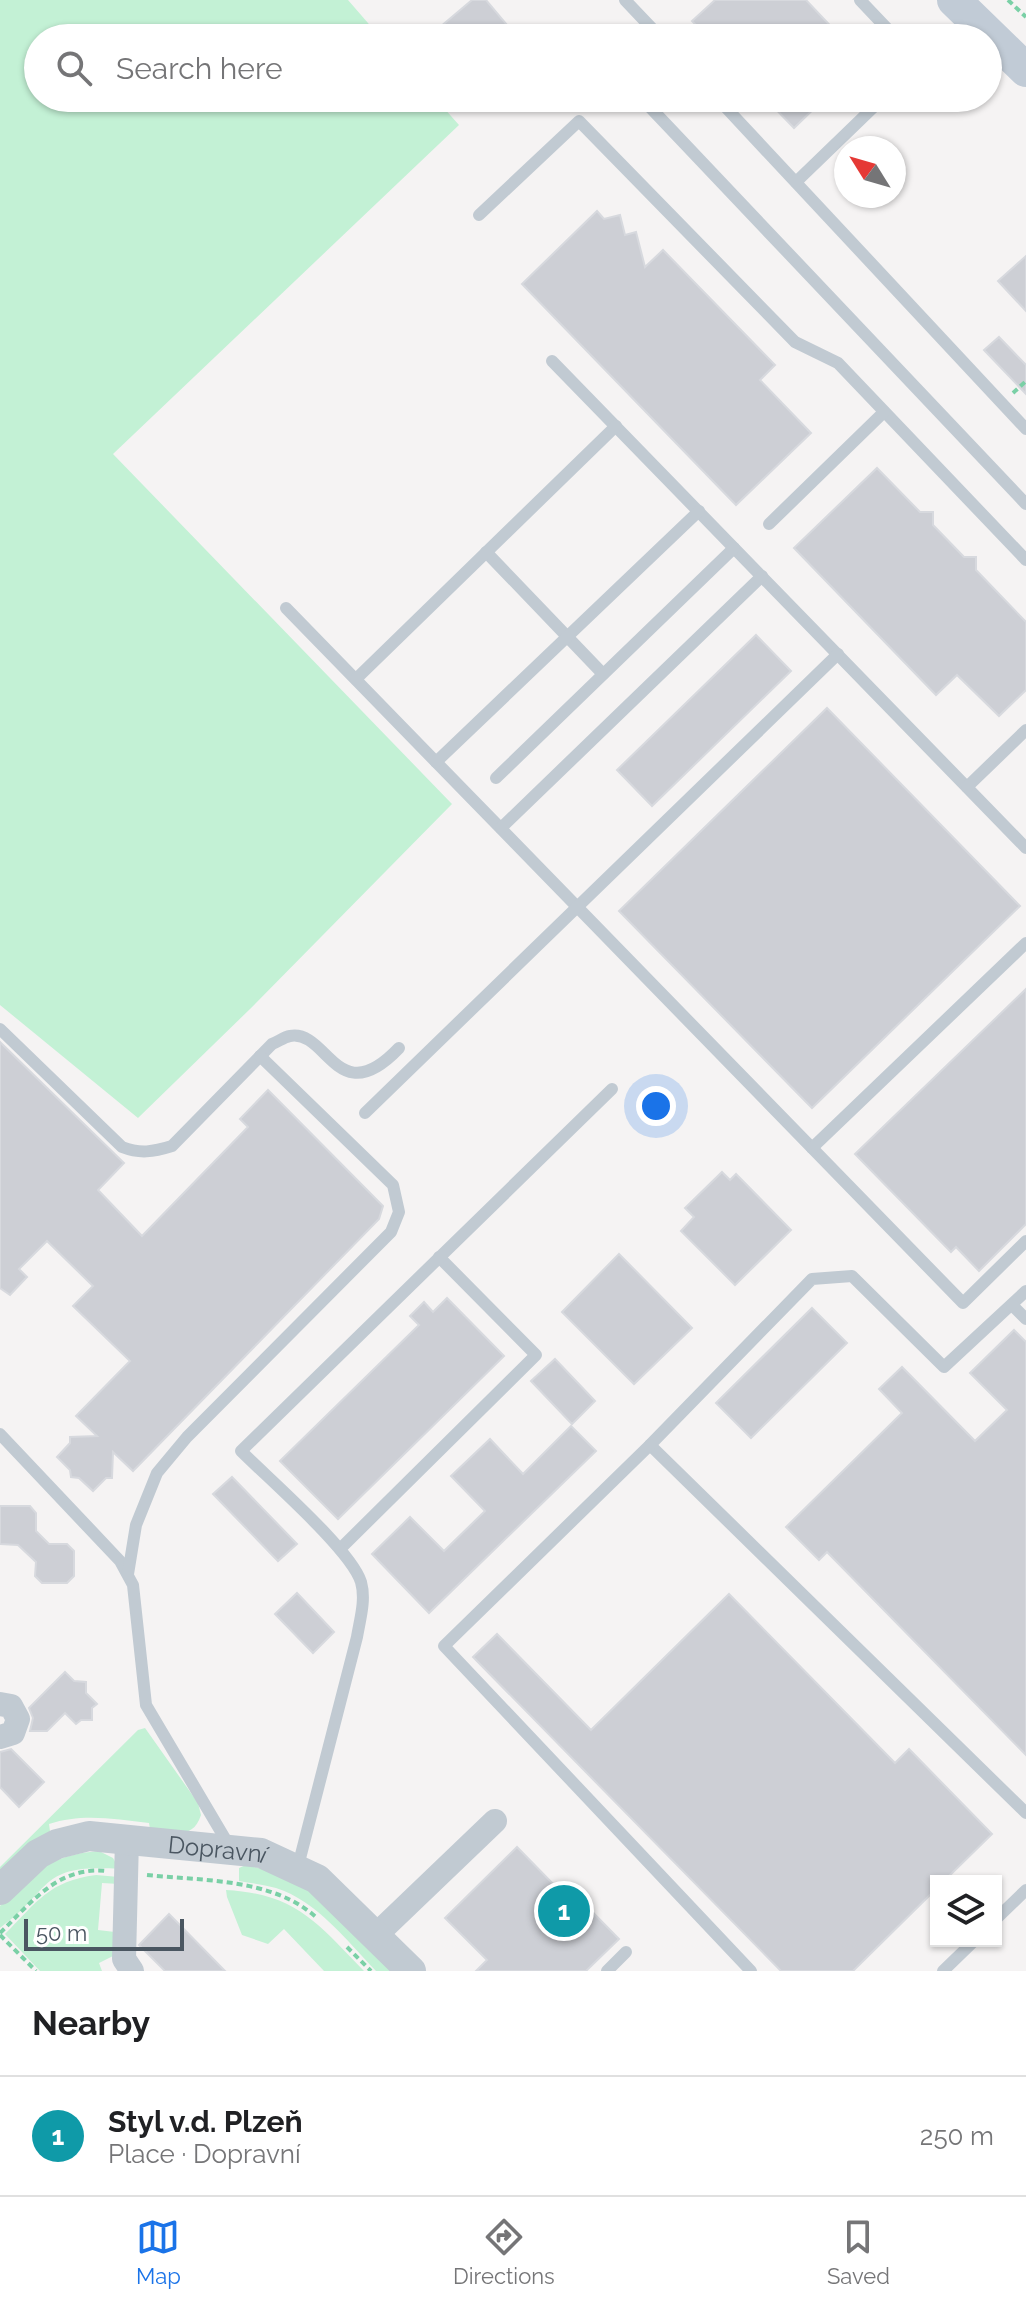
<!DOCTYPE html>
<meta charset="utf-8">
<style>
body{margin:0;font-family:Raleway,sans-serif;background:#f2f2f2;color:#202124}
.controls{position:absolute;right:24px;bottom:24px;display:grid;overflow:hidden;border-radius:0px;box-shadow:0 2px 6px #0004}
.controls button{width:72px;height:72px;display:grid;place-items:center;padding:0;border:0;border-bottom:2px solid #e0e0e0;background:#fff;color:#202124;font:40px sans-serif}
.compass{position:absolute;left:834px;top:136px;width:72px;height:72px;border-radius:50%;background:#fff;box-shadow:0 2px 6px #0004;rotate:307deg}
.scale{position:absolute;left:24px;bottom:20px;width:160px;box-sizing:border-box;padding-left:8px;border:4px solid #4a5661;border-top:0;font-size:22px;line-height:28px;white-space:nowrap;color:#4a5661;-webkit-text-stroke:6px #fff;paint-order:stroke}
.you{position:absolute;left:656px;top:1106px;width:28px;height:28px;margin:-20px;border:6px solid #fff;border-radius:50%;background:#1a73e8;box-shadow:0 0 0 12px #1a73e833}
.badge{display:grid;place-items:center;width:52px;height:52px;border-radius:50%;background:#1a73e8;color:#fff;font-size:26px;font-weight:700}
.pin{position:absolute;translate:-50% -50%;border:4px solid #fff;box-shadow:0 2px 8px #0006}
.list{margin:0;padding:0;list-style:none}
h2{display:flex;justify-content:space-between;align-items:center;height:104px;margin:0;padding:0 32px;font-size:34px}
h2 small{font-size:26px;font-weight:400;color:#757577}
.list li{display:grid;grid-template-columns:52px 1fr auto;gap:24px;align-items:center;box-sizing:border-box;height:120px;padding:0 32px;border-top:2px solid #e0e0e0}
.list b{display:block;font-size:30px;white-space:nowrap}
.list p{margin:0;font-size:26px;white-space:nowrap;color:#757577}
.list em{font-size:26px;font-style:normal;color:#757577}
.icon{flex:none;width:44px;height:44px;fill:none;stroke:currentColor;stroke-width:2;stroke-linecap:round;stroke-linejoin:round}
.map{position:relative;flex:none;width:1026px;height:1971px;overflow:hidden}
.search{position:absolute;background:#fff;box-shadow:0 2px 6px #0004;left:24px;right:24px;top:24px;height:88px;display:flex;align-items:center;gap:20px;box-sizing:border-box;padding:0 28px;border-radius:44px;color:#757577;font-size:30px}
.sheet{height:224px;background:#fff}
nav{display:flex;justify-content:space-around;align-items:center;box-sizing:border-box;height:112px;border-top:2px solid #e0e0e0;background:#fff;font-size:22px;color:#757577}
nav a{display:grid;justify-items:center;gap:4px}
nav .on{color:#1a73e8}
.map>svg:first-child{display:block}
.green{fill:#c3f1d5}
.building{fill:#cdcfd5;stroke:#d7d9de;stroke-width:2}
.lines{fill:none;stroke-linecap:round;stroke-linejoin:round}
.path{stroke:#7ad0a6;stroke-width:4;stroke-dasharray:6 4;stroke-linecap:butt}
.service{stroke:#c1cad2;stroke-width:12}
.minor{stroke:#c1cad2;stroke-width:24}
.tertiary{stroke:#c1cad2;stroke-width:30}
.secondary{stroke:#c1cbd6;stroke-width:34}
.labels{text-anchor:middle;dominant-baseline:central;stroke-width:6;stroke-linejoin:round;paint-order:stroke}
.street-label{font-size:24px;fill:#4a5661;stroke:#fff}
</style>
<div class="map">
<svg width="1026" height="1971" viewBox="0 0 1026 1971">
<rect width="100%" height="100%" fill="#f5f3f3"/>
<!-- green -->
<g class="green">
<path d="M0 0H348L381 38H38V98H435L459 125 113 454 452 804 250 1009 138 1118 0 1005Z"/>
<path d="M145 1728 198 1803 201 1815C193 1841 171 1832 150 1829L149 1823C115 1819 82 1813 49 1824L50 1831 0 1878V1867L138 1730Z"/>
<path d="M99 1851 113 1858 119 1869C37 1864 54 1889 0 1928V1906C34 1872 49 1855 99 1851Z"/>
<path d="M246 1865 274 1872 312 1891 398 1971H376C347 1941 317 1901 276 1888 264 1885 251 1883 239 1881V1868Z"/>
<path d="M96 1875 119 1877V1884L102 1883 98 1930 115 1932V1955L99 1963 102 1971H40L5 1934C37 1902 49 1881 96 1875Z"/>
<path d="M226 1890C297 1894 318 1924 364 1971H324L284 1929 268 1944 242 1935 227 1897Z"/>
</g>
<!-- building -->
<g class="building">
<path d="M472 0H486L518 38H427Z"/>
<path d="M715 0H806L842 38H709L692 21Z"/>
<path d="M765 98H825L794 128Z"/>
<path d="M597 211 604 219 620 215 625 235 636 232 645 267 663 250 775 365 760 380 811 433 736 505 522 284Z"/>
<path d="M1026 256V311L998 281Z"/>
<path d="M999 337 1026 365V394L984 350Z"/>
<path d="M877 468 920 512H933V525L964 557H976V570L1026 622V690L999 716 957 675 936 695 794 548Z"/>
<path d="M756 635 791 671 652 806 617 770Z"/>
<path d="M827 708 1020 906 812 1108 619 911Z"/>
<path d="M1026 989V1224L979 1271 956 1247 951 1252 855 1154Z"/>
<path d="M0 1042 124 1163 98 1190 142 1236 248 1127 240 1119 268 1090 383 1206 379 1219 133 1471 113 1452 112 1478H106L93 1491 79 1478 71 1477 70 1470 57 1457 70 1443V1437L97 1436 76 1416 130 1361 73 1306 93 1286 47 1241 19 1269 27 1277 10 1295 0 1288Z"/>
<path d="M722 1172 730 1180 736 1174 791 1230 735 1285 681 1231 694 1217 685 1208Z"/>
<path d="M619 1254 692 1328 634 1384 562 1312Z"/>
<path d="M447 1298 504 1356 338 1519 280 1461 419 1325 410 1316 424 1302 433 1312Z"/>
<path d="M812 1308 847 1343 751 1438 716 1403Z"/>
<path d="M1014 1330 1026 1342V1755L827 1552 819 1560 786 1527 902 1413 879 1389 902 1367 975 1441 1007 1410 970 1373Z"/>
<path d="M555 1359 595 1401 572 1424 531 1381Z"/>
<path d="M571 1426 596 1451 429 1613 372 1554 410 1517 444 1551 485 1511 451 1476 490 1439 523 1474Z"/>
<path d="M232 1477 297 1544 278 1561 213 1494Z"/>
<path d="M0 1506H30L36 1513V1531L49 1544H67L74 1551V1576L67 1583H42L35 1576 36 1562 18 1545 0 1544Z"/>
<path d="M297 1593 334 1632 313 1653 275 1614Z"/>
<path d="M729 1594 895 1763 909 1749 992 1834 944 1881H936V1889L853 1971H781L473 1657 497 1634 591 1730Z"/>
<path d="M65 1672 74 1681 86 1682V1693L97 1704 92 1708V1720H81L76 1724 65 1713 47 1731H30L33 1718 29 1708Z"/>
<path d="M11 1749 44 1782 19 1807 0 1787V1752Z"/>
<path d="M517 1847 558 1889 565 1884 619 1939 586 1971H476L487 1960 445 1918Z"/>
<path d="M169 1914 225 1971H165L139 1945Z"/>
</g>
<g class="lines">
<!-- path -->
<g class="path">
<path d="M1008 0 1026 17"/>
<path d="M1013 393 1026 381"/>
<path d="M147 1875C204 1881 273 1878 317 1918"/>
<path d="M0 1933C32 1902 58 1866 107 1871"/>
<path d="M0 1935 36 1971"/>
<path d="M347 1947 371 1971"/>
</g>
<!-- service -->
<g class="service">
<path d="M625 0 661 38"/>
<path d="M860 0 896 38"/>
<path d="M717 98 1026 429"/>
<path d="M646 103 1026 504"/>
<path d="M796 182 883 98"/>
<path d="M479 215 579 121 795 342 838 363 1026 560"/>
<path d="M552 361 1026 848"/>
<path d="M769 524 884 412"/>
<path d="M486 552 603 674"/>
<path d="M286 608 963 1303 1026 1241"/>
<path d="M356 679 616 426"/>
<path d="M436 762 699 511"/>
<path d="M496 778 734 548"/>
<path d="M967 787 1026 730"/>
<path d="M501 828 762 576"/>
<path d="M0 1029 122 1147C140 1154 153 1152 172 1146L272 1044C278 1042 284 1037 290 1036 328 1029 337 1113 399 1048"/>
<path d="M365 1113 838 654"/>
<path d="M812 1148 1026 943"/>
<path d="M1026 1291 944 1367 852 1276 812 1279 650 1445 1026 1813"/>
<path d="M1012 1305 1026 1319"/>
<path d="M0 1434 120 1561 133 1585 146 1705 230 1847"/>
<path d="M650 1445 444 1646 751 1971"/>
<path d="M340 1549 536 1355 439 1257"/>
<path d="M128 1574 136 1525 157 1473 187 1437 391 1232 399 1212 393 1185 260 1056"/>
<path d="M297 1870 357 1637C360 1619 366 1600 361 1582 351 1550 269 1479 241 1451L612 1089"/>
<path d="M996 1919 1026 1890"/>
<path d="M607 1971 626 1952"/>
<path d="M943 1971 974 1941"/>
</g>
<!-- minor -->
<g class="minor">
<path d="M0 1704 11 1706 18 1719 13 1733 0 1737"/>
<path d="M127 1839 124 1959 132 1971"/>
<path d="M375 1936 495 1821"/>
</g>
<!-- tertiary -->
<path class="tertiary" id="s1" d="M0 1890 38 1854 57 1844 89 1836 261 1853 317 1879 411 1971"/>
<!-- secondary -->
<path class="secondary" d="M954 0 1026 70"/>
</g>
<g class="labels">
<!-- street labels -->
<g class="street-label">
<text stroke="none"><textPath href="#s1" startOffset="236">Dopravní</textPath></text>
</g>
</g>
</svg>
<div class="controls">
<button><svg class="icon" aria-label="layers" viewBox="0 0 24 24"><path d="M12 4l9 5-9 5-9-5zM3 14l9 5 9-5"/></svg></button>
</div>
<svg class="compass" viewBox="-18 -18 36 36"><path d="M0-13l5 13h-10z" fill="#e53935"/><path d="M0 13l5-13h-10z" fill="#757577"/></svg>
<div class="scale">50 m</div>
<div class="you"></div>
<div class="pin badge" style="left:564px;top:1911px;background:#0f9aa8">1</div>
<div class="search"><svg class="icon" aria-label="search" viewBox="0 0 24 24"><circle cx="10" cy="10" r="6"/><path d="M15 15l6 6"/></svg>Search here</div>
</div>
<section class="sheet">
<h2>Nearby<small></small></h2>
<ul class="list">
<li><span class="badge" style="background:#0f9aa8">1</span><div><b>Styl v.d. Plzeň</b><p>Place · Dopravní</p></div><em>250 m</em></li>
</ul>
</section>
<nav>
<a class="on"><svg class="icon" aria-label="map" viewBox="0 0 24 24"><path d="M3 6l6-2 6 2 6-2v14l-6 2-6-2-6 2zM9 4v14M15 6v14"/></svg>Map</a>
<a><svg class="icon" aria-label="directions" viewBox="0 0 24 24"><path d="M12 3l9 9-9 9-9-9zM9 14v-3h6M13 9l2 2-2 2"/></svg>Directions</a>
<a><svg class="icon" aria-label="saved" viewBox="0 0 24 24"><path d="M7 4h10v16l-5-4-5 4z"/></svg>Saved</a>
</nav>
